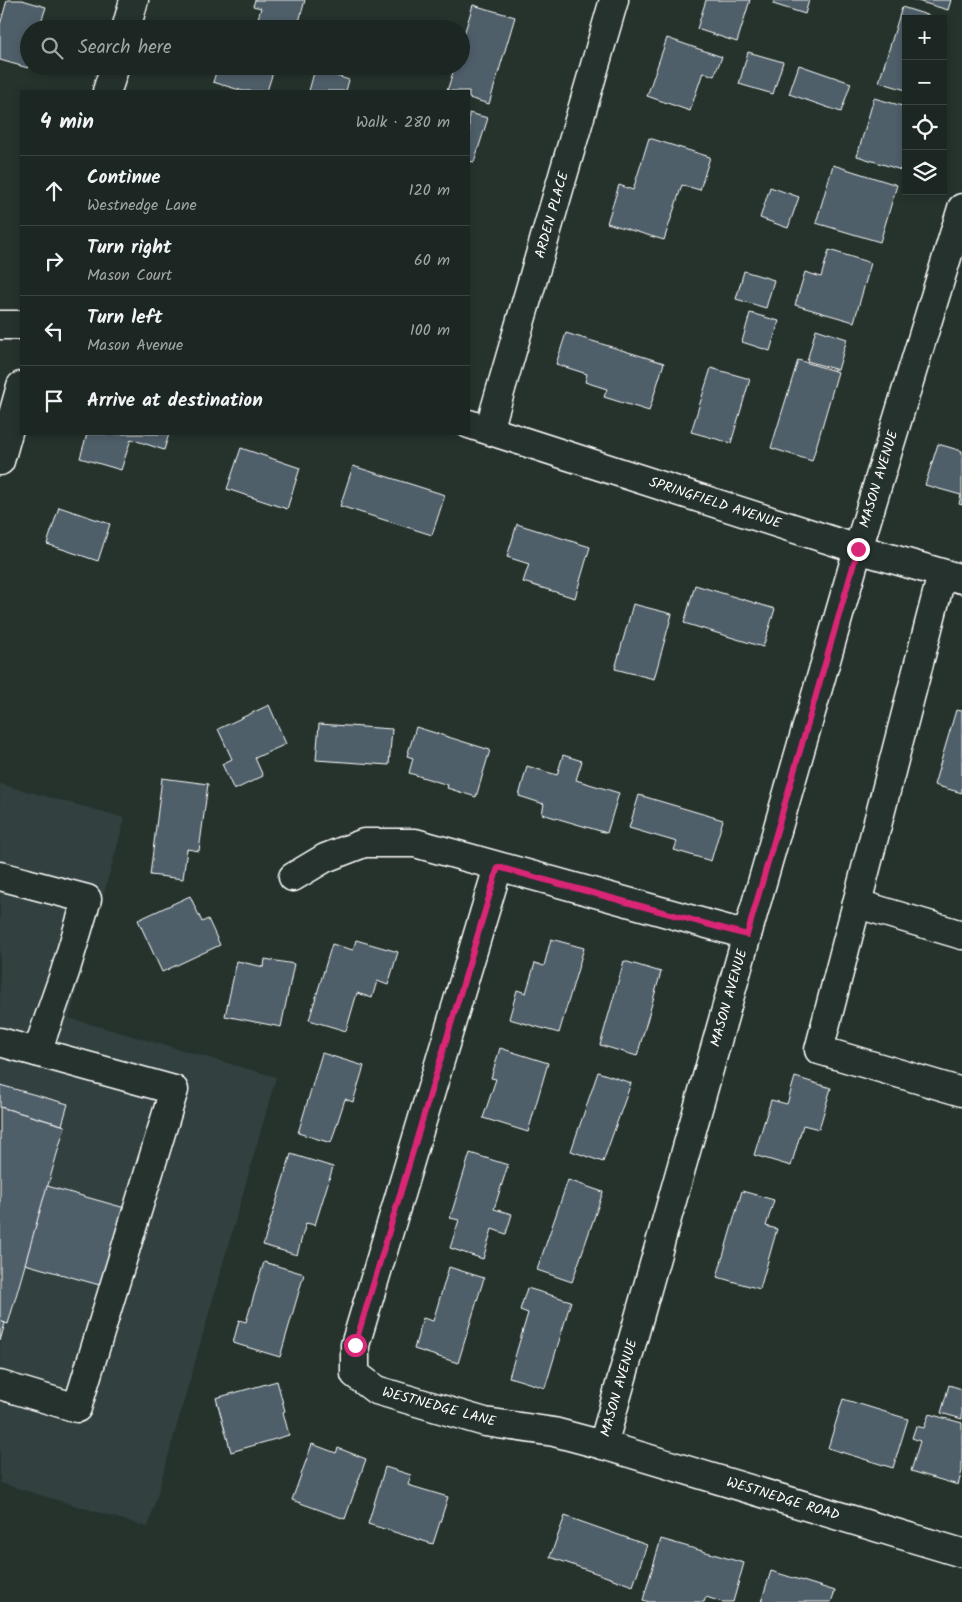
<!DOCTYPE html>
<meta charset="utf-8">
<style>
body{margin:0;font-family:Kalam,sans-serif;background:#252e2a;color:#f1f3f6}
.controls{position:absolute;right:15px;top:15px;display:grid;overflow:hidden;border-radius:0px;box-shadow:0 2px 8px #0003}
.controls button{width:45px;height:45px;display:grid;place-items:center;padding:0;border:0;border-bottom:1px solid #3a4340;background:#1c2622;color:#f1f3f6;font:25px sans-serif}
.stop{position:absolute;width:15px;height:15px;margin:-11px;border:4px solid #db2777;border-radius:50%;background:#fff}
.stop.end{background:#db2777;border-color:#fff;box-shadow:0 1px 5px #0008}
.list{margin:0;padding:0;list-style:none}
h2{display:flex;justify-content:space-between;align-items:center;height:65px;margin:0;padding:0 20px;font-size:21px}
h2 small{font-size:16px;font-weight:400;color:#a0a5a5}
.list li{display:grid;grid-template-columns:32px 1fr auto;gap:15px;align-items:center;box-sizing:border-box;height:70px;padding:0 20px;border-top:1px solid #3a4340}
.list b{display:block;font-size:19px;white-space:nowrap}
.list p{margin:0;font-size:16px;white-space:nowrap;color:#a0a5a5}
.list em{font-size:16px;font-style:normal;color:#a0a5a5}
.icon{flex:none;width:28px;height:28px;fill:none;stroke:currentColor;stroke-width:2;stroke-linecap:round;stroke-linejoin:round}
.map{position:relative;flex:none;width:962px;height:1602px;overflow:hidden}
.search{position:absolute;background:#1c2622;box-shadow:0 2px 8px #0003;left:20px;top:20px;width:450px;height:55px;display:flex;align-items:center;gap:12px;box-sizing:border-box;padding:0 18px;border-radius:28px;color:#a0a5a5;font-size:19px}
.panel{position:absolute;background:#1c2622;box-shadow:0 2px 8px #0003;left:20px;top:90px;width:450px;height:345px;border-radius:0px}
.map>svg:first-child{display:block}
.built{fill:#324040}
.building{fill:#4f5f6b;stroke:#fff}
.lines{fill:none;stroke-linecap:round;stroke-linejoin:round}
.minor-casing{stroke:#fff;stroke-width:31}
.major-casing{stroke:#fff;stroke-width:31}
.minor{stroke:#26332d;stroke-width:28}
.major{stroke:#26332d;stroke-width:28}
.route{stroke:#db2777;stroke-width:6}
.labels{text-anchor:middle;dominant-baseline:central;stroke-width:4.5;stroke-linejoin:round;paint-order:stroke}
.street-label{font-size:14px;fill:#fff;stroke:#26332d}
</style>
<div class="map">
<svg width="962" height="1602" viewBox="0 0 962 1602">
<rect width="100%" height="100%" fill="#26332d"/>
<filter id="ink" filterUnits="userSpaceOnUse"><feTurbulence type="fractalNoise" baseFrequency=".02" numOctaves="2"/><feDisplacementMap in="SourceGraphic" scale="10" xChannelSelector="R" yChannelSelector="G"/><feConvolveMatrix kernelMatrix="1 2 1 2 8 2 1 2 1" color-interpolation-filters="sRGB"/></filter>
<g filter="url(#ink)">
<!-- built -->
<path class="built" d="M0 784 125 818 69 1018 276 1077 148 1527 0 1483Z"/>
<!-- building -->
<g class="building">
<path d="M7 0H22L46 7 39 29H29L28 68 0 60V25Z"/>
<path d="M255 0H305L297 29H255L261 8 253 6Z"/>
<path d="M706 0H750L737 42 697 29Z"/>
<path d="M774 0H809L805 14 773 4Z"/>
<path d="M914 0H951L948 10Z"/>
<path d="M473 5 515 17 489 104 469 98V91H447L455 66H461V44Z"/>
<path d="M902 7 940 19H906V90L879 82Z"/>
<path d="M667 38 722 57 714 76 703 72 690 111 647 96Z"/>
<path d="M748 52 783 62 773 94 739 84Z"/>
<path d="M799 65 851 83 841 112 789 94Z"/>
<path d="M218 66H275L267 91H243L213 82Z"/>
<path d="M315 69 349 80 346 91H309Z"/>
<path d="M874 98 906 107V155L901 170 857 156Z"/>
<path d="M469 113 488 118 474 162 469 161Z"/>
<path d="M649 138 710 157 700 190 682 185 664 240 607 223 619 185 633 190Z"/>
<path d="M833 165 897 185 880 242 816 223Z"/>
<path d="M770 187 799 197 788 228 760 218Z"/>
<path d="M829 250 871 263 854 322 795 305 805 272 821 277Z"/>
<path d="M744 271 774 280 766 308 736 299Z"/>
<path d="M750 313 779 321 770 351 742 342Z"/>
<path d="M816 329 847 339 838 370 807 361Z"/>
<path d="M566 333 664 363 649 411 604 397 607 389 585 382 587 374 556 364Z"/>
<path d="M798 360 838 372 812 461 771 448Z"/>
<path d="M711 368 750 379 731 443 691 432Z"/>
<path d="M87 434H169L164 450 131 439 121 470 80 458Z"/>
<path d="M938 444 962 451V505L959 504 961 495 925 485Z"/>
<path d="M241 448 300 468 287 509 227 489Z"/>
<path d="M353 466 445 495 432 535 340 506Z"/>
<path d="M59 507 110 524 98 561 47 544Z"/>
<path d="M517 524 590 547 575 598 523 582 529 564 507 557Z"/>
<path d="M695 585 775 609 763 647 684 623Z"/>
<path d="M633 604 672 614 654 679 615 669Z"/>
<path d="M269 705 286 744 255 758 263 776 234 790 222 764 232 759 218 729Z"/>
<path d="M956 710 962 711V793L934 785Z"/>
<path d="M319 724 392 729 389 765 316 760Z"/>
<path d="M416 727 490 750 476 797 447 788 448 785 409 773 413 758 407 756Z"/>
<path d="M563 755 582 761 576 780 619 793 607 833 542 814 544 804 519 796 527 766 557 775Z"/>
<path d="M162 778 208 784 199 851 187 849 183 879 150 875Z"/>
<path d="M639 795 723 820 711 861 674 850 677 842 629 828Z"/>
<path d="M190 896 202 922 208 919 220 945 162 972 138 920Z"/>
<path d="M551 939 584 948 559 1033 509 1019 517 990 526 993 535 963 544 966Z"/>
<path d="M356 940 398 952 388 985 377 981 372 998 357 993 346 1031 309 1020 332 944 353 950Z"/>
<path d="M265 959 294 964 281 1027 225 1016 237 961 264 967Z"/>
<path d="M624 961 661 972 637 1056 600 1045Z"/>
<path d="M500 1048 548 1063 528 1132 483 1118 496 1079 491 1078Z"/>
<path d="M322 1053 364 1066 353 1102 345 1099 331 1143 298 1133Z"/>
<path d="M598 1072 631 1083 603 1162 571 1151Z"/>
<path d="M795 1077 831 1088 819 1129 803 1125 791 1166 754 1155 771 1100 787 1104Z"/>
<path d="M0 1085 68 1104 62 1125 0 1107Z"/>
<path d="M0 1107 65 1126 8 1324 0 1321Z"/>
<path d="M470 1153 508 1165 494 1209 512 1214 506 1234 492 1229 483 1259 450 1248 459 1220 450 1218Z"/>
<path d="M291 1154 333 1167 315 1225 306 1223 297 1255 263 1245Z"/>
<path d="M568 1180 603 1192 572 1282 537 1270Z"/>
<path d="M47 1186 132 1210 110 1288 25 1264Z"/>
<path d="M742 1191 774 1200 766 1226 777 1229 760 1289 717 1277Z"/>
<path d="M264 1262 304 1274 280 1357 233 1343 239 1320 246 1322Z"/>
<path d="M449 1267 484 1278 458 1363 414 1349 423 1318 433 1321Z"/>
<path d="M527 1288 571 1301 545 1388 509 1377 528 1313 520 1310Z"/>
<path d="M0 1321 5 1323 0 1341Z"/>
<path d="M277 1381 285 1411 283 1412 289 1435 231 1452 216 1398Z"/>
<path d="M949 1385 962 1389V1419L941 1413Z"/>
<path d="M843 1399 908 1419 893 1468 828 1448Z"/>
<path d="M929 1414 962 1423V1471L958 1485 911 1471 920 1441 912 1438 916 1426 924 1428Z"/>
<path d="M312 1444 336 1453 338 1448 366 1459 345 1519 292 1500Z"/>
<path d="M385 1467 411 1475 408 1485 448 1497 433 1544 368 1524Z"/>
<path d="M565 1516 647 1545 633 1586 550 1557Z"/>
<path d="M661 1539 744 1563 733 1602H722L706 1597 704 1602H649L643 1600Z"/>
<path d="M771 1571 835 1591 831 1602H761Z"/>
</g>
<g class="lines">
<!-- minor casing -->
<g class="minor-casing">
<g id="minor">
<path d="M0 325H21"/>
<path d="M469 424 858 549 962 579"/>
<path d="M489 430 614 0"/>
<path d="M942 574 819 1050 962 1092"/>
<path d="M498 867 355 1345V1374L376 1390 485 1422 554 1432 603 1445 962 1553"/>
<path d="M0 876 87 899 65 972 37 1052"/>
<path d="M293 877 325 858 364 843H415L747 935"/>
<path d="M858 904 962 935"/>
<path d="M0 1042 174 1090 77 1408 0 1385"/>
<path d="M603 1445 747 935 858 549 962 208"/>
</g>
</g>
<!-- major casing -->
<g class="major-casing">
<g id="major">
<path d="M126 29 134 0"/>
<path d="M107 91 115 66"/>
<path d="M0 461 21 386"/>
</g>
</g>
<!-- minor -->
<use href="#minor" class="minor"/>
<!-- major -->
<use href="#major" class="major"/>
</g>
</g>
<g class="lines" filter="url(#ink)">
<!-- route -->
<path class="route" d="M355 1345 498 867 747 935 858 549"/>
</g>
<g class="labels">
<!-- street labels -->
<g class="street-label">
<text transform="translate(552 215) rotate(-74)">ARDEN PLACE</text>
<text transform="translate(879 479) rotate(-73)">MASON AVENUE</text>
<text transform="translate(715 503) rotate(18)">SPRINGFIELD AVENUE</text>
<text transform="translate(729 998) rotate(-74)">MASON AVENUE</text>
<text transform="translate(619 1388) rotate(-74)">MASON AVENUE</text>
<text transform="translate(439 1407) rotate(15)">WESTNEDGE LANE</text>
<text transform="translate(783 1499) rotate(17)">WESTNEDGE ROAD</text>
</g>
</g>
</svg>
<div class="controls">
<button>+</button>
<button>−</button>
<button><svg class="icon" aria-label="locate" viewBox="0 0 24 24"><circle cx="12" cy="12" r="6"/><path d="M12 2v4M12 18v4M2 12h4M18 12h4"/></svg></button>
<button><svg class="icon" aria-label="layers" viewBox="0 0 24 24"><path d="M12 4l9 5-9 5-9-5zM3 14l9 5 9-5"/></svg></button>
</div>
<div class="stop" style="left:355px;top:1345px"></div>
<div class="stop end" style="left:858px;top:549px"></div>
<div class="search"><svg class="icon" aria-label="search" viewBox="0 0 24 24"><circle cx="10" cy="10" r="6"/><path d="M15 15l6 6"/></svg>Search here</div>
<section class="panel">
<h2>4 min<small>Walk · 280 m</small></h2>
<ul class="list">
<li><svg class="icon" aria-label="ahead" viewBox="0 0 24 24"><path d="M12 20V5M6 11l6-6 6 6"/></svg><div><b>Continue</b><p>Westnedge Lane</p></div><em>120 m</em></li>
<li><svg class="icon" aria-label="right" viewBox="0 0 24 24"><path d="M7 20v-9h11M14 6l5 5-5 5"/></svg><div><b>Turn right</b><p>Mason Court</p></div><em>60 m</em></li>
<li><svg class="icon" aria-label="left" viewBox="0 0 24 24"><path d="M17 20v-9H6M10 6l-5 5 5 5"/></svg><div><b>Turn left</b><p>Mason Avenue</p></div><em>100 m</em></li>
<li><svg class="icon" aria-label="arrive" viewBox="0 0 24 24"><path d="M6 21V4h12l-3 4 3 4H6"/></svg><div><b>Arrive at destination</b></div></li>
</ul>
</section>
</div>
